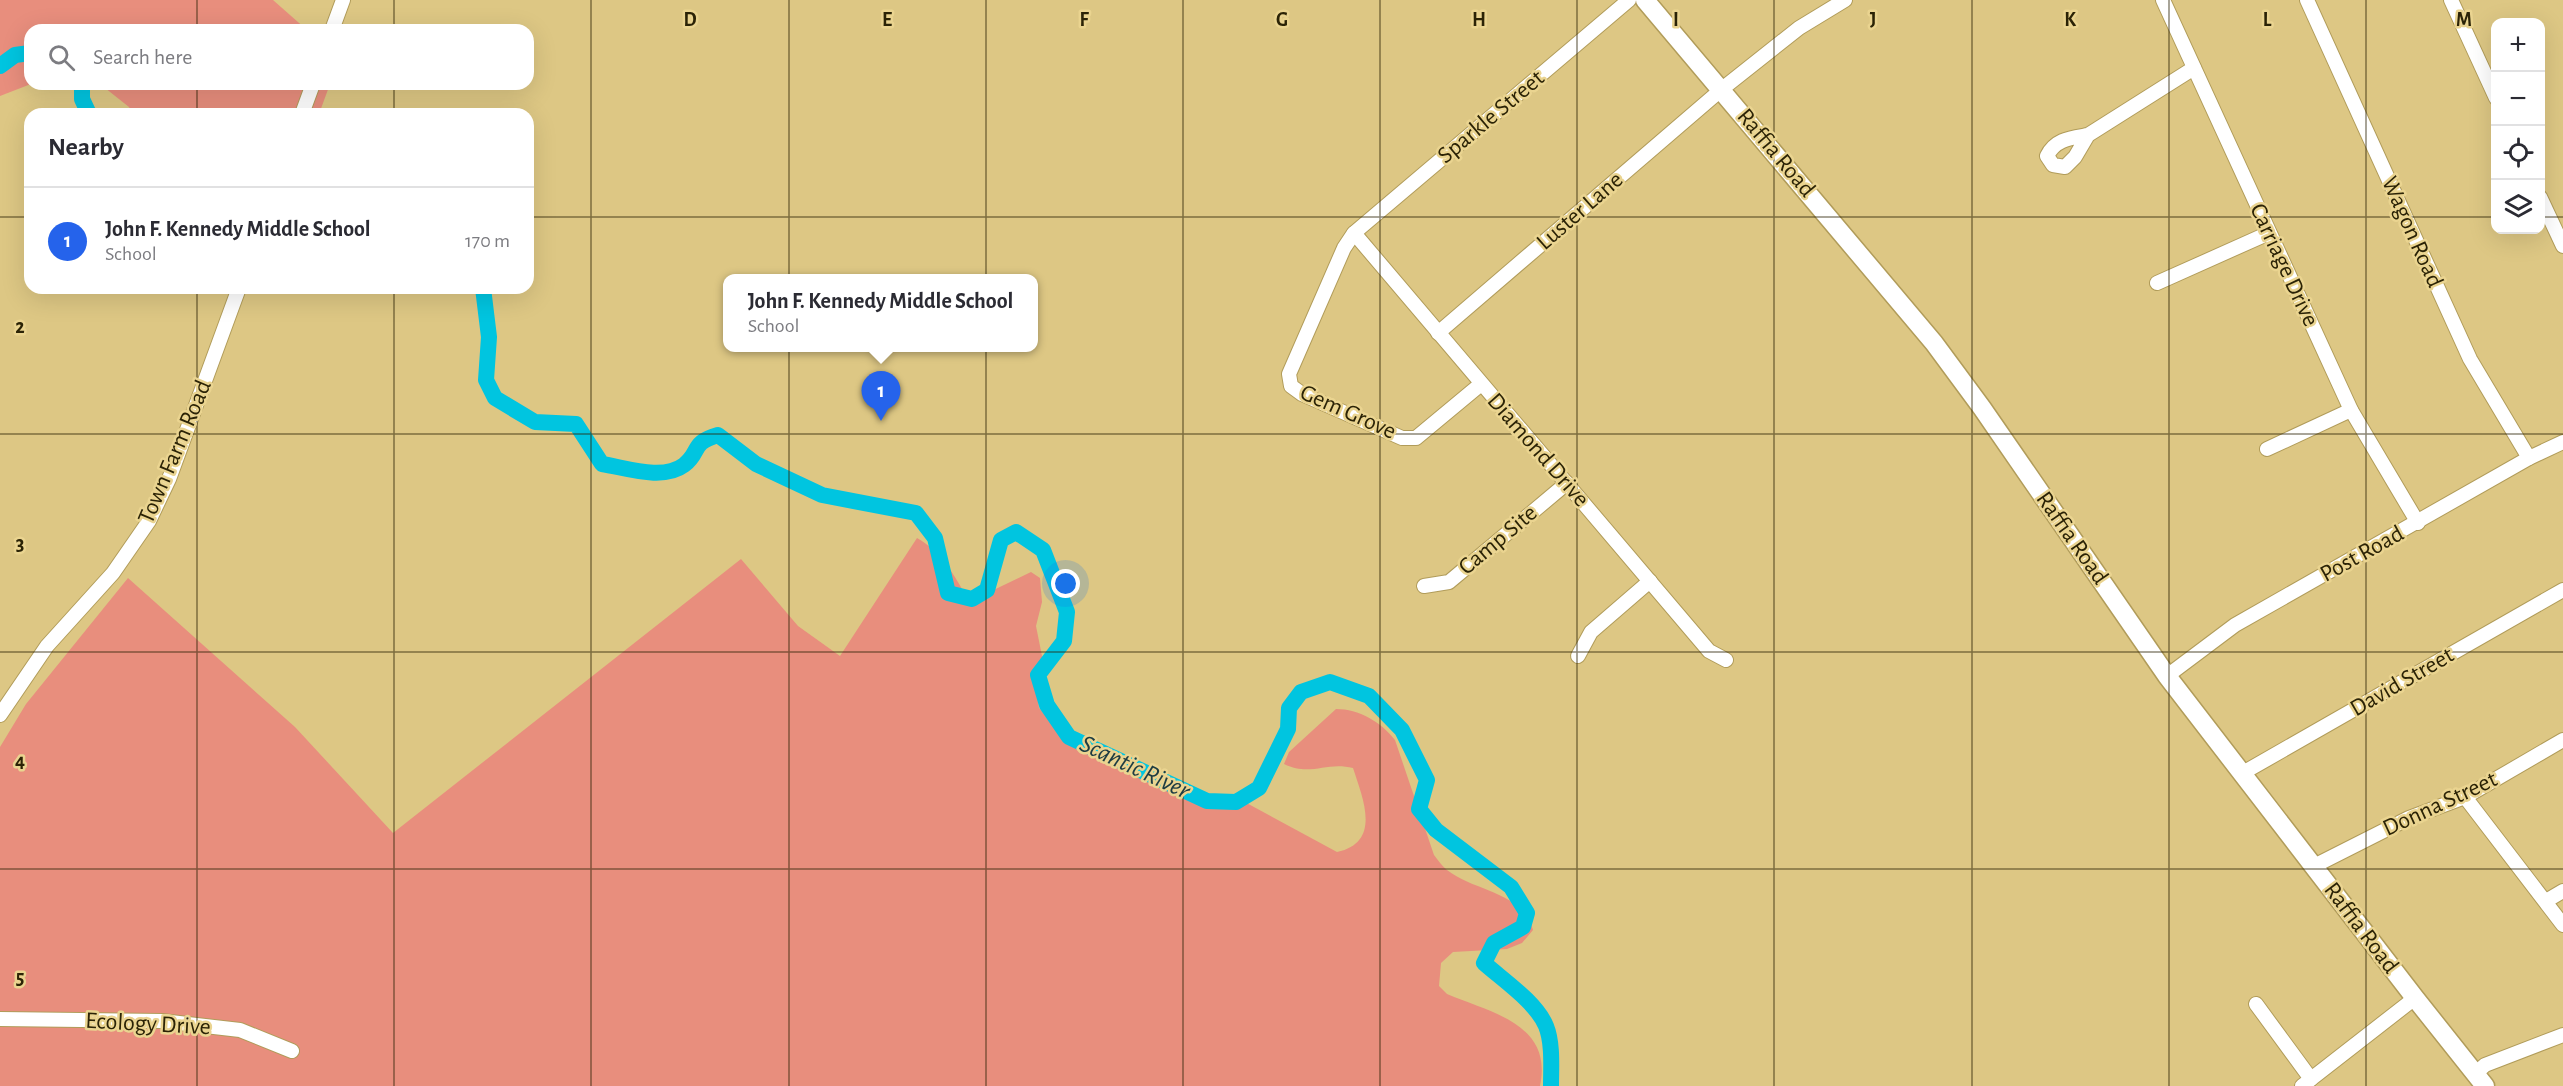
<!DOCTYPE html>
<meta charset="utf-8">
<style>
body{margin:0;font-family:"Alegreya Sans",sans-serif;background:#f2f2f3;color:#2b2b33}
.controls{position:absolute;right:18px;top:18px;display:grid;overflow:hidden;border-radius:12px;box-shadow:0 6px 24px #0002}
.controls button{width:54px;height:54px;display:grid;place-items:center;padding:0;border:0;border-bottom:2px solid #e1e1e2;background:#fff;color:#2b2b33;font:30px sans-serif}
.you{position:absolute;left:1066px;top:584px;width:21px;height:21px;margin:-15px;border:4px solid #fff;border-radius:50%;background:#1a73e8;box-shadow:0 0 0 9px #1a73e833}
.badge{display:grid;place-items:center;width:39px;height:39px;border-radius:50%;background:#2563eb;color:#fff;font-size:20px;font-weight:700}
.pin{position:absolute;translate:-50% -50px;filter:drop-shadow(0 2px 3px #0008)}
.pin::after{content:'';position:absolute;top:32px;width:21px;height:18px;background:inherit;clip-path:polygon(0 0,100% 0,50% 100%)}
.popup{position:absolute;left:723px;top:274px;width:315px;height:78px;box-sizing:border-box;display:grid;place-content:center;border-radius:12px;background:#fff;filter:drop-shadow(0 2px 4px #0005);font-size:20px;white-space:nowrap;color:#7c7c81}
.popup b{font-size:22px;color:#2b2b33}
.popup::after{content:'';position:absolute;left:50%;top:100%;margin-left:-12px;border:12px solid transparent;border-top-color:#fff}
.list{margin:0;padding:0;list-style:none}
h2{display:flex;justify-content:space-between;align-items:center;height:78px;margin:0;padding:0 24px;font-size:26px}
h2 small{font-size:20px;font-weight:400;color:#7c7c81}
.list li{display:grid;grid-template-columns:39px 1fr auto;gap:18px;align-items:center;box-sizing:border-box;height:108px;padding:0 24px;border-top:2px solid #e1e1e2}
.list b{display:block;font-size:22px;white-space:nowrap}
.list p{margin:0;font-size:20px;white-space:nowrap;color:#7c7c81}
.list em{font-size:20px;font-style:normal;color:#7c7c81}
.icon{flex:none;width:33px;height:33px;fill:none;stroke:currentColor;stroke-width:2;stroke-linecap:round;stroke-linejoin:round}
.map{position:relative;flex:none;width:2563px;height:1086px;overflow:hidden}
.search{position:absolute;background:#fff;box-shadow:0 6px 24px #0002;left:24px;top:24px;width:510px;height:66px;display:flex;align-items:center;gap:15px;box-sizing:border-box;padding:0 21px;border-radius:18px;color:#7c7c81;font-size:22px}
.panel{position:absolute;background:#fff;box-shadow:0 6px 24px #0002;left:24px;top:108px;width:510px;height:186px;border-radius:18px}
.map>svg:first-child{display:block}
.green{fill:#e88e7d}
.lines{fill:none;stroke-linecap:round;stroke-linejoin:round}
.river{stroke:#00c5e0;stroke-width:16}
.minor-casing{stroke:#b19c5a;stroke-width:16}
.major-casing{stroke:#b19c5a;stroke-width:21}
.minor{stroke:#fff;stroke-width:14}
.major{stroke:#fff;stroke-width:18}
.grid{fill:none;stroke:#2b2306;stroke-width:1.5;stroke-opacity:0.55}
.labels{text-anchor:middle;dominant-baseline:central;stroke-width:5;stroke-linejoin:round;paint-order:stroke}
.street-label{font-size:24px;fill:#2b2306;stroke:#ead490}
.water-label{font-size:26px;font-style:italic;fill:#1d3c42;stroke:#ead490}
.grid-label{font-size:20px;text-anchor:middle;font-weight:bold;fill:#2b2306;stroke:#ead490;stroke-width:5;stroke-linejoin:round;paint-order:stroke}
</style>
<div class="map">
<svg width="2563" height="1086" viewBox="0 0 2563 1086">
<rect width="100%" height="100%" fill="#ddc784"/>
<!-- green -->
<g class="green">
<path d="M0 0H273L307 30H30L31 84 0 96Z"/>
<path d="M100 84H330L319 114H133L129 107Z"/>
<path d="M917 538C940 551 952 571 965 594L979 597 1031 572 1040 578 1042 602 1036 626 1046 676 1037 692 1039 708 1050 721 1101 758 1144 777 1178 783 1186 789 1241 800 1337 852C1382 842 1363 799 1353 768 1326 761 1311 777 1284 764L1289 752 1336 709C1359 709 1381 722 1395 740L1434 855C1438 860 1442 866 1447 870 1475 892 1522 891 1533 930L1522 943 1507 949 1453 952 1441 963 1439 986 1447 994C1492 1013 1553 1024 1540 1086H0V747L26 704 128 578 295 727 393 833 741 559 798 626 840 656Z"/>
</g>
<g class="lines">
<!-- river -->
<g class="river">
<path d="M0 66 15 55 30 53"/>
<path d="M82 84V99L89 114"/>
<path d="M483 288 489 337 486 380 495 398 535 422 576 424 602 464C627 468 663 481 684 465 701 452 690 443 718 435L756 464 822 495 916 513 935 538 948 593 972 599 987 590 1001 540 1016 532 1043 550 1067 612 1064 641 1038 675 1047 705 1069 737 1207 801 1236 802 1259 788 1288 729 1289 708 1301 692 1330 682 1369 696 1402 730 1427 780 1419 809 1436 830 1511 887 1527 913 1523 927 1494 943 1484 963C1503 980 1536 1002 1546 1026 1553 1043 1551 1068 1551 1086"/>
</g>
<!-- minor casing -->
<g class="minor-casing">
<g id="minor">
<path d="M2163 0 2351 410 2418 523"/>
<path d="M2307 0 2470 359 2529 458"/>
<path d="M2451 0 2496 98"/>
<path d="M332 30 343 0"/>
<path d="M302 114 313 84"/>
<path d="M2088 135 2075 157 2065 167 2053 165 2047 156C2055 139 2071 138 2088 135L2194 68"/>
<path d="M2540 197 2563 246"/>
<path d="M1354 233 1709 651 1726 660"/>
<path d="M2157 283 2269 233"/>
<path d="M1438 333 1722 89 1799 28 1845 0"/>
<path d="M1481 384 1416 438H1402L1302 394 1291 386 1289 374 1344 248 1354 233 1629 0"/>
<path d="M2267 449 2351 410"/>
<path d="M1424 586 1449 582 1567 483"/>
<path d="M1578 656 1591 632 1650 581"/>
<path d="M2167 676 2235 625 2529 458 2563 442"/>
<path d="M0 715 47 646 113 573 149 521 169 479 239 288"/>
<path d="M2241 774 2563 590"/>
<path d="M2465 797 2563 925"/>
<path d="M2314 866 2409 818 2465 797 2563 740"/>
<path d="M2546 901 2563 891"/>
<path d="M2256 1004 2311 1079"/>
<path d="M0 1019 162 1021 240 1030 292 1051"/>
<path d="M2475 1074 2485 1065 2563 1035"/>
<path d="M2302 1086 2415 998"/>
</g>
</g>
<!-- major casing -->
<g class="major-casing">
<path id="major" d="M1645 0 1934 343 1982 408 2167 676 2415 998 2485 1086"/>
</g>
<!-- minor -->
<use href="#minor" class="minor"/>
<!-- major -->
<use href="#major" class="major"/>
</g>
<!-- grid -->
<path class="grid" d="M197 0V30M394 0V30M591 0V1086M789 0V1086M986 0V1086M1183 0V1086M1380 0V1086M1577 0V1086M1774 0V1086M1972 0V1086M2169 0V1086M2366 0V1086M197 84V114M394 84V114M0 217H30M528 217H2496M2540 217H2563M197 288V1086M394 288V1086M0 434H2563M0 652H2563M0 869H2563"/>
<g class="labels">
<!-- street labels -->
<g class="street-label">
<text transform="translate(1491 117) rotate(-40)">Sparkle Street</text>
<text transform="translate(1776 153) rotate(50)">Raffia Road</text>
<text transform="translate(1580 211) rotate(-41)">Luster Lane</text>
<text transform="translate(2412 232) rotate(66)">Wagon Road</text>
<text transform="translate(2284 265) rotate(65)">Carriage Drive</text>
<text transform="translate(1348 412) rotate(24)">Gem Grove</text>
<text transform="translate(1538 450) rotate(49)">Diamond Drive</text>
<text transform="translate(175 452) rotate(-67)">Town Farm Road</text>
<text transform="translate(2072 538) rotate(55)">Raffia Road</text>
<text transform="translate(1498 540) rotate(-40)">Camp Site</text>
<text transform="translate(2362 554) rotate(-29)">Post Road</text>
<text transform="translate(2402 682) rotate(-30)">David Street</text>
<text transform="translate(2440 804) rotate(-25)">Donna Street</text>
<text transform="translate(2361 928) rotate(53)">Raffia Road</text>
<text transform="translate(148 1024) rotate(3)">Ecology Drive</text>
</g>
<!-- water labels -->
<g class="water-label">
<text transform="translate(1135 767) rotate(25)">Scantic River</text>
</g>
</g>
<g class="grid-label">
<text x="690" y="26">D</text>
<text x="887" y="26">E</text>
<text x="1084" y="26">F</text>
<text x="1282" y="26">G</text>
<text x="1479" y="26">H</text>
<text x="1676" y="26">I</text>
<text x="1873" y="26">J</text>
<text x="2070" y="26">K</text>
<text x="2267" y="26">L</text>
<text x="2464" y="26">M</text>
<text x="20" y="333">2</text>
<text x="20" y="550">3</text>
<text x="20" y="767">4</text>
<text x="20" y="984">5</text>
</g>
</svg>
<div class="controls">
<button>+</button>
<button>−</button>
<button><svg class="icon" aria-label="locate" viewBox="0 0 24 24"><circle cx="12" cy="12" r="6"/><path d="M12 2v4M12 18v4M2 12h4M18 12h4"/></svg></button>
<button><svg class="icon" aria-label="layers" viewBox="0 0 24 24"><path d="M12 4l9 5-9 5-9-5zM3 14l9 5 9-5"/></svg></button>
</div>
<div class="you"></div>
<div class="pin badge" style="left:881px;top:421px">1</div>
<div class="popup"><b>John F. Kennedy Middle School</b>School</div>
<div class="search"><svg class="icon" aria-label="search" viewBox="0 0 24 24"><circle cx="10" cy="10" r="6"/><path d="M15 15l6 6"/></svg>Search here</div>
<section class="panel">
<h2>Nearby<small></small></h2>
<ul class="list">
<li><span class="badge">1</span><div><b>John F. Kennedy Middle School</b><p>School</p></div><em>170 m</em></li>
</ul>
</section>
</div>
